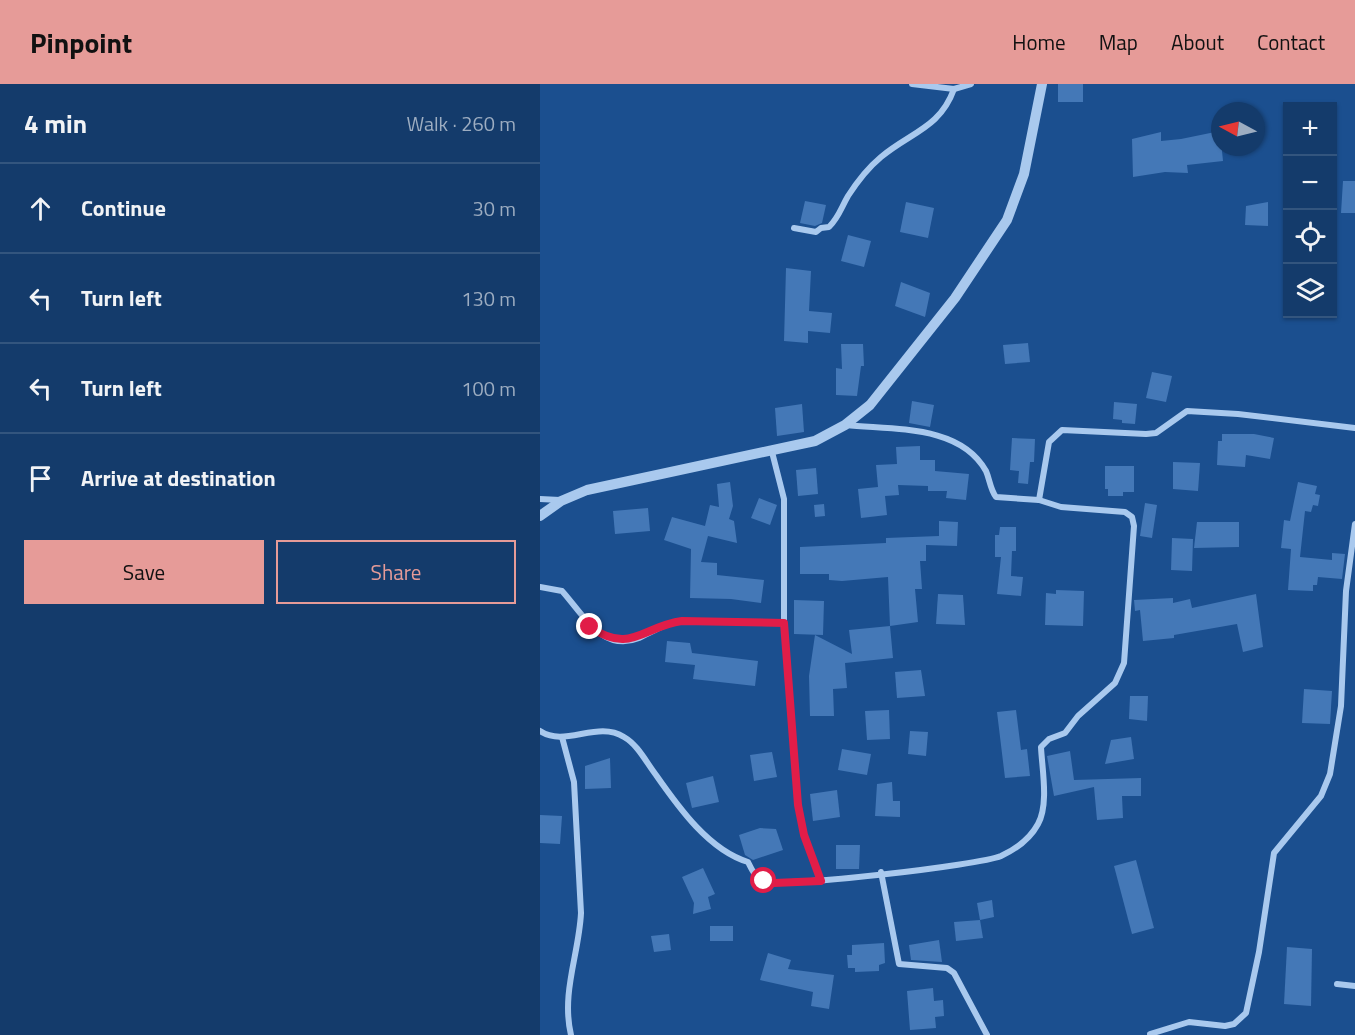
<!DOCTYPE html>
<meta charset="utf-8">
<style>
body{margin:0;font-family:"Titillium Web",sans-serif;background:#1d4271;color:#f1f3f6}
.controls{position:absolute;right:18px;top:18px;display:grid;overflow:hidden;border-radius:0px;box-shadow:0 2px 4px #0004}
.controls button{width:54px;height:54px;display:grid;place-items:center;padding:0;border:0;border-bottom:2px solid #33557e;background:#143b6b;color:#f1f3f6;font:30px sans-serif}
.compass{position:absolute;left:671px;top:18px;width:54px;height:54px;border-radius:50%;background:#143b6b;box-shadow:0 2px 4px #0004;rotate:277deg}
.stop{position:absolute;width:18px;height:18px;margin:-14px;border:4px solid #e11d48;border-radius:50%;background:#fff}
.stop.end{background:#e11d48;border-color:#fff;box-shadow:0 2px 6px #0008}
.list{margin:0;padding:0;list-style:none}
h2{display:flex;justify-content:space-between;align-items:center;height:78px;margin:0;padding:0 24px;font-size:26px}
h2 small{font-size:20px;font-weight:400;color:#9dadc1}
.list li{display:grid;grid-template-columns:39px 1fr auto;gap:18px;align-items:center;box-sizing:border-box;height:90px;padding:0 24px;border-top:2px solid #33557e}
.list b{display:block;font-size:22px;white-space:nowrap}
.list em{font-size:20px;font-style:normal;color:#9dadc1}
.actions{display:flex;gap:12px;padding:18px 24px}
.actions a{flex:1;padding:14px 0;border:2px solid #e69b98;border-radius:0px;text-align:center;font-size:21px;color:#e69b98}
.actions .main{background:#e69b98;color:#111}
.icon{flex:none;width:33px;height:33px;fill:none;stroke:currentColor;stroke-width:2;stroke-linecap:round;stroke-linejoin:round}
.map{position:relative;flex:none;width:815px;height:951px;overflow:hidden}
header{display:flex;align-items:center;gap:36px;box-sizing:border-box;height:84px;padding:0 30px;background:#e69b98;color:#111}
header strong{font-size:28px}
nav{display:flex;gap:33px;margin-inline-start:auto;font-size:21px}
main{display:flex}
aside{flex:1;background:#143b6b}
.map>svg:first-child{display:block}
.building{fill:#4478b7}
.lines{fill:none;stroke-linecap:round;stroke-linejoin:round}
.minor{stroke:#a9c9ee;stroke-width:6}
.tertiary{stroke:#a9c9ee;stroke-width:10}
.route{stroke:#e11d48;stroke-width:8}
</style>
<header>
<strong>Pinpoint</strong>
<nav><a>Home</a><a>Map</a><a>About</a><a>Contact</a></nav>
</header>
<main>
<aside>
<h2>4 min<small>Walk · 260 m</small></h2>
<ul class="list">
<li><svg class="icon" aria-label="ahead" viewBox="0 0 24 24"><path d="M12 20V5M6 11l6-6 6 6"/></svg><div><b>Continue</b></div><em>30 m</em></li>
<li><svg class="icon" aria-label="left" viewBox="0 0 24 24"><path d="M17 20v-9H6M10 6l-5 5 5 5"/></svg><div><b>Turn left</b></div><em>130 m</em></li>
<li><svg class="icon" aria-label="left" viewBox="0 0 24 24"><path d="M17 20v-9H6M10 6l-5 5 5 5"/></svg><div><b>Turn left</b></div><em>100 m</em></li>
<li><svg class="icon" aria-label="arrive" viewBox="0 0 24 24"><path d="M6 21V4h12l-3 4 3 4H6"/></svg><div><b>Arrive at destination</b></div></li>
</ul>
<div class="actions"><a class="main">Save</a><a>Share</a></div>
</aside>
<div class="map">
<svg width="815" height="951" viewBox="0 0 815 951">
<rect width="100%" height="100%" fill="#1b4f8f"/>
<!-- building -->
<g class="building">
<rect x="518" y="0" width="25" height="18"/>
<path d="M680 47 683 77 647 81 648 89 625 88 593 93 592 55 621 48V57L641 55Z"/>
<path d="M803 97H815V129H801Z"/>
<path d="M265 117 286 121 282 139 275 142 260 139Z"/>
<path d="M366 118 394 124 388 154 360 148Z"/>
<path d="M728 118V142L705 141 706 122Z"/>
<path d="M308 151 331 157 324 183 301 177Z"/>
<path d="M246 184 271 187 269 227 292 229 290 249 268 247V259L244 257Z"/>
<path d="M361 198 390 209 385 233 355 222Z"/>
<path d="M488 259 490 278 465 280 463 261Z"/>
<path d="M301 260H323L324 282H321L317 312 296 311V284L302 285Z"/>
<path d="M612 288 632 292 626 318 606 314Z"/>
<path d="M372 317 394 321 390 343 369 339Z"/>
<path d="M574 318 597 320 595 340 582 339V336L573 335Z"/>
<path d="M262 320 264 348 237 352 235 324Z"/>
<path d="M682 350H714L734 354 730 375 706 371 705 383 677 381 678 357H682Z"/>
<path d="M472 354 495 355 494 378H490L488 400 478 399 479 387 470 386Z"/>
<path d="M380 362V376H395V387L429 390 426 416 406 414 407 407H388V402L358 401 359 411 345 412 347 431 321 434 318 405 338 403 336 381 357 380 356 363Z"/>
<path d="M633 378 660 379 658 407 633 405Z"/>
<path d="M565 382H594V408H583V412H568V405H565Z"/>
<path d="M276 384 278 410 258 412 256 386Z"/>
<path d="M190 398 193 422 189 435 194 437 197 459 168 452 161 478 177 479V491L224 496 221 519 191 515 150 514 151 465 124 456 132 433 165 442 170 421 179 423 177 400Z"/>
<path d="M758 398 777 402 775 410 780 411 778 422 773 421 771 428 765 427 760 473 792 476V469L805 470 802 495 778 493 777 501H773V507L748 506 751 465 741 464 744 436 750 437Z"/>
<path d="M219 414 237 421 230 441 211 434Z"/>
<path d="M605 419 617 421 612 454 600 452Z"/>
<path d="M284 420 285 432 275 433 274 421Z"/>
<path d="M108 424 110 447 75 450 73 427Z"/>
<path d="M399 437 418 438 417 462 386 461V477H380L382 505H375L378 538 350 542 348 493 302 497 289 496V490H260V463L346 459V454L399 452Z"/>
<path d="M657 438H699V463L654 464Z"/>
<path d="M460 443H476V467H472L471 492 483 493 481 512 457 510 461 473H455V451H459Z"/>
<path d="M632 454 653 455 652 487 631 486Z"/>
<path d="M516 506 544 507 543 542 505 541 506 509 516 510Z"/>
<path d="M398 510 423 511 425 541 396 540Z"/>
<path d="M716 510 723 563 703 568 697 540 634 551V554L603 557 600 526 595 527 594 516 633 514V519L650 515 652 524Z"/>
<path d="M254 516 284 517 283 551 254 550Z"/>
<path d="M350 542 353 574 305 579 307 604 293 605 294 632H270L269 592 275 551 312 570 309 546Z"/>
<path d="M127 557 150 559 152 569 218 577 215 602 153 595 155 581 125 578Z"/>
<path d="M381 586 385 612 357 614 355 588Z"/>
<path d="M764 605 792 607 790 640 762 639Z"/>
<path d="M590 612H608L607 637 589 635Z"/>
<path d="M349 626 350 655 327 656 325 627Z"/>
<path d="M476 626 481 666 487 665 490 692 465 694 457 628Z"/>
<path d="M370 647 388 648 386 672 368 670Z"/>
<path d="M591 653 594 675 565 680 571 656Z"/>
<path d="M302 665 331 670 327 691 298 686Z"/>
<path d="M530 667 534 696 601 694V712H582L583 734 557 736 554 703 514 712 507 672Z"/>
<path d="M232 668 237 693 214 697 210 671Z"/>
<path d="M70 674 71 704 45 705V682Z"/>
<path d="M173 692 179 718 152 724 146 699Z"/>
<path d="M352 698 353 717H360V733L335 732 337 700Z"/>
<path d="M297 706 300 733 273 737 270 710Z"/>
<path d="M0 731 22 732 20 760 0 759Z"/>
<path d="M220 744 236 745 243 766 213 776 205 771 199 751Z"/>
<path d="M296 761H320L319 785H296Z"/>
<path d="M596 776 614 844 592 850 574 782Z"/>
<path d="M163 784 175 810 168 813 171 825 153 830 154 819 142 793Z"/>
<path d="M452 816 454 833 440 836 437 819Z"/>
<path d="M440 836 443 854 416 857 414 838Z"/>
<rect x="170" y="842" width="23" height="15"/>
<path d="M129 850 131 866 114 868 111 852Z"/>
<path d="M399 856 402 878 371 876 369 861Z"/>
<path d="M344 859 345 879 339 881V887L315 888V884H308L307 871H312V861Z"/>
<path d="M747 863 772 865 771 922 744 920Z"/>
<path d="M228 869 251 876 248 885 294 891 289 925 271 922 273 908 220 896Z"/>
<path d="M393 904 394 917 403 916 404 932 395 933 396 944 370 946 367 907Z"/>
</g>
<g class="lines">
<!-- minor -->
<g class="minor">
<path d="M372 0 414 5 431 0"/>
<path d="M254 144 276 148 281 144 289 143C299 133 301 124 308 112 317 98 329 83 341 73 371 48 400 44 414 5"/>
<path d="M232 368 244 415V539L258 721 264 751 281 797"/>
<path d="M0 415 20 416"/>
<path d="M499 416 509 358 522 346 606 350 616 349 647 327 698 330 815 344"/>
<path d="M0 503 22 507C43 530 62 569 99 554 114 547 126 539 142 537L244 539"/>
<path d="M0 647C25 664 57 636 84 653 98 661 106 678 116 691 139 724 169 766 208 778 212 786 215 794 225 797 244 804 440 781 461 772 476 765 490 755 498 740 509 720 502 685 501 663L509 655 525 649 538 632 575 599 584 579 594 442 592 433 585 428 521 423 499 416 456 413C450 405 450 396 446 387 420 340 352 346 306 341"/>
<path d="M22 653 34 698 41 829C39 870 21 909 31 951"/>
<path d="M341 788 359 880 407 884 414 889 447 951"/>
<path d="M797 900 815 902"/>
<path d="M610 950 649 938 685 942 694 940 706 929 719 868 734 769 781 712 790 690 801 622 806 507 815 440"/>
</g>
<!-- tertiary -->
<path class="tertiary" d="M0 432 21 417 47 406 275 357 305 341 330 321 415 214 467 136 484 90 502 0"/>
</g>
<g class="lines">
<!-- route -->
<path class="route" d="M50 543C91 571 103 542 142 537L244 539 258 721 264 751 281 797 234 799 224 797"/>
</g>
</svg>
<div class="controls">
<button>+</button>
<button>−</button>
<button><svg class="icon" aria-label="locate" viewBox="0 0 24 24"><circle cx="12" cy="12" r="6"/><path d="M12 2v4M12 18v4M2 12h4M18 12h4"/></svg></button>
<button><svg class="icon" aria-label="layers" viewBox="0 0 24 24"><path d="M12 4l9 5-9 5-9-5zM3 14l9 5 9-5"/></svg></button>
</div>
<svg class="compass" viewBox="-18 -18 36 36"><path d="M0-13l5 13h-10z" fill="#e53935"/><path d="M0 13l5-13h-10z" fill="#9dadc1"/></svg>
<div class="stop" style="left:224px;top:797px"></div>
<div class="stop end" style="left:50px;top:543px"></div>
</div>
</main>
